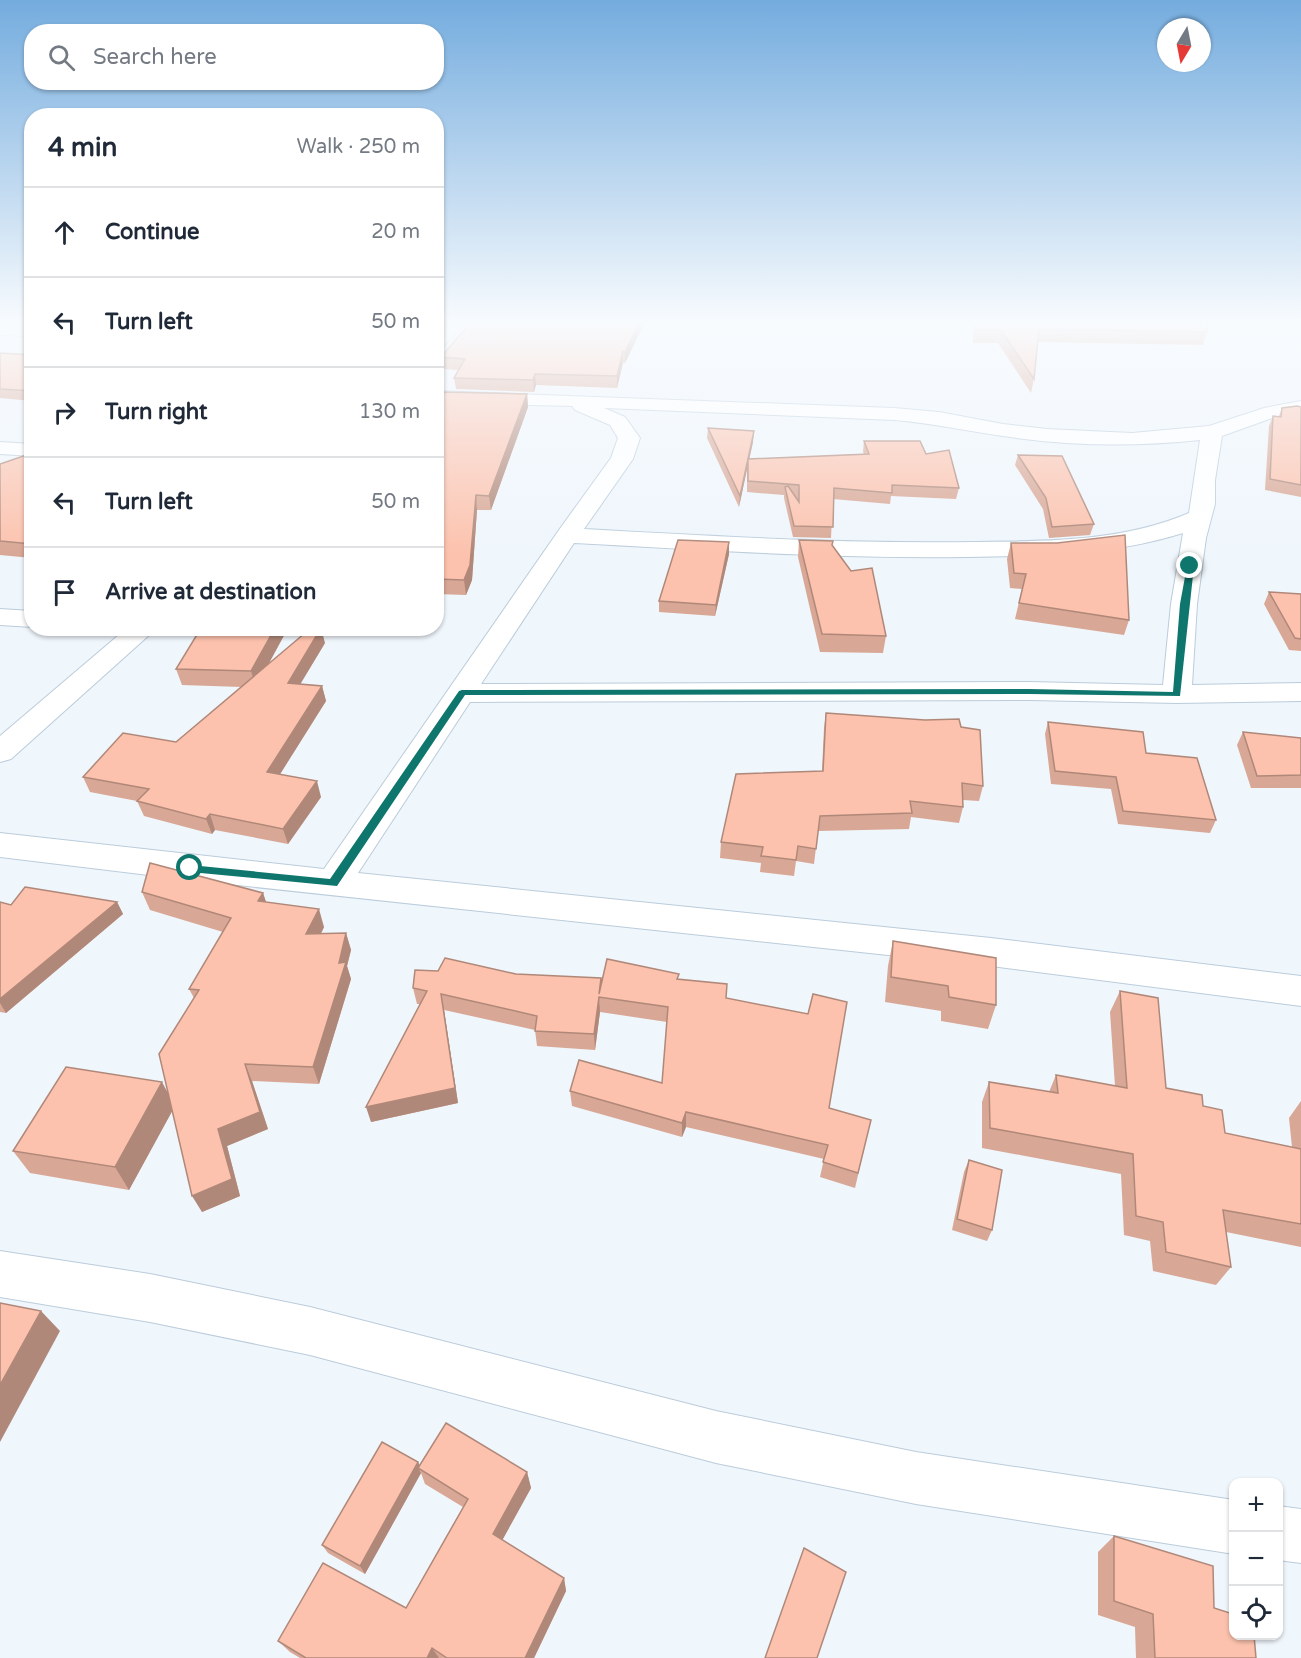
<!DOCTYPE html>
<meta charset="utf-8">
<style>
body{margin:0;font-family:"Varela Round",sans-serif;background:#f6f6f7;color:#1f2937}
.controls{position:absolute;right:18px;bottom:18px;display:grid;overflow:hidden;border-radius:12px;box-shadow:0 2px 4px #0004}
.controls button{width:54px;height:54px;display:grid;place-items:center;padding:0;border:0;border-bottom:2px solid #e0e1e3;background:#fff;color:#1f2937;font:30px sans-serif}
.compass{position:absolute;left:1157px;top:18px;width:54px;height:54px;border-radius:50%;background:#fff;box-shadow:0 2px 4px #0004;rotate:190deg}
.stop{position:absolute;width:18px;height:18px;margin:-14px;border:4px solid #0f766e;border-radius:50%;background:#fff}
.stop.end{background:#0f766e;border-color:#fff;box-shadow:0 2px 6px #0008}
.list{margin:0;padding:0;list-style:none}
h2{display:flex;justify-content:space-between;align-items:center;height:78px;margin:0;padding:0 24px;font-size:26px}
h2 small{font-size:20px;font-weight:400;color:#747a83}
.list li{display:grid;grid-template-columns:39px 1fr auto;gap:18px;align-items:center;box-sizing:border-box;height:90px;padding:0 24px;border-top:2px solid #e0e1e3}
.list b{display:block;font-size:22px;white-space:nowrap}
.list em{font-size:20px;font-style:normal;color:#747a83}
.icon{flex:none;width:33px;height:33px;fill:none;stroke:currentColor;stroke-width:2;stroke-linecap:round;stroke-linejoin:round}
.map{position:relative;flex:none;width:1301px;height:1658px;overflow:hidden}
.search{position:absolute;background:#fff;box-shadow:0 2px 4px #0004;left:24px;top:24px;width:420px;height:66px;display:flex;align-items:center;gap:15px;box-sizing:border-box;padding:0 21px;border-radius:24px;color:#747a83;font-size:22px}
.panel{position:absolute;background:#fff;box-shadow:0 2px 4px #0004;left:24px;top:108px;width:420px;height:528px;border-radius:24px}
.map>svg:first-child{display:block}
.lines{fill:none;stroke-linecap:round;stroke-linejoin:round}
.minor-casing{stroke:#bbccdb;stroke-width:2}
.minor{fill:#fff;fill-rule:evenodd}
.wall{fill:#d9a795}
.shaded-wall{fill:#b08879}
.building{fill:#fcc2ad;stroke:#b08879;stroke-width:1.5}
.route{fill:#0f766e}
</style>
<div class="map">
<svg width="1301" height="1658" viewBox="0 0 1301 1658">
<rect width="100%" height="100%" fill="#eff6fc"/>
<g class="lines">
<!-- minor casing -->
<g class="minor-casing">
<g id="minor">
<path d="M445 323H464L442 348 436 349V333Z"/>
<path d="M0 325 32 326V336L0 335Z"/>
<path d="M436 391 894 408 939 412 1003 424 1047 429 1132 433 1209 426 1264 408 1301 401V413L1275 417 1222 436 1215 480V504L1206 538 1197 604 1192 685 1301 683V701L1177 703 1029 700 470 702 358 873 991 938 1301 976V1006L991 966 190 880 0 857V833L324 869 559 530 611 458 618 438 610 425 575 410 572 406 436 403ZM604 408 894 420C931 423 966 431 1003 436 1068 446 1135 447 1200 440L1189 513C1121 542 1047 541 974 542 844 544 714 536 584 529L633 459 640 438 625 417ZM1183 533 1171 604 1163 685 1029 682 481 684 574 543C705 550 837 559 968 557 1041 556 1113 555 1183 533Z"/>
<path d="M0 442 32 444V456L0 454Z"/>
<path d="M0 609 32 611V627L0 625Z"/>
<path d="M127 628H157L11 759 0 762V736Z"/>
<path d="M0 1251 150 1274 310 1307 716 1411 916 1452 1234 1500V1554L916 1504 716 1463 310 1355 150 1322 0 1297Z"/>
<path d="M1278 1506 1301 1509V1563L1278 1560Z"/>
</g>
</g>
<!-- minor -->
<use href="#minor" class="minor"/>
</g>
<!-- wall -->
<g class="wall">
<path d="M973 323H1208L1207 332 1203 345 1038 342 1034 379 1031 393 998 343H973Z"/>
<path d="M643 326 625 363H623L617 388 536 385 534 392 456 389 454 378 458 370 443 369 441 357Z"/>
<path d="M0 353 32 355V401L0 398Z"/>
<path d="M527 394 528 407 491 510H477L472 580 466 595 436 594V403Z"/>
<path d="M1301 407V497L1265 490 1269 426 1273 416H1279L1282 408Z"/>
<path d="M708 428 753 442 749 459 864 454 863 452 864 441 926 454 959 488 956 499 891 496 890 504 833 499 831 538 793 537 784 498V495L747 492V468L739 507 707 438Z"/>
<path d="M32 453V558L0 555V464Z"/>
<path d="M1018 455 1094 524 1090 535 1049 538 1043 509 1015 465Z"/>
<path d="M799 540 832 545 886 636 883 653 820 652 798 557Z"/>
<path d="M729 542V554L715 616 659 612V601Z"/>
<path d="M1011 543 1129 620 1124 635 1015 619 1022 589 1010 588 1007 559Z"/>
<path d="M1269 592 1301 594V651L1289 650 1264 604Z"/>
<path d="M288 628 268 665 325 643 300 684 322 686 326 701 280 774 321 797 288 844 215 830 212 834 144 816 137 801 90 792 83 777 176 742 242 687 182 685 176 669Z"/>
<path d="M826 713 961 727 983 786 979 801 963 800V807L959 823 911 817 909 829 818 831 814 864 796 861 794 876 760 872 761 863 720 858 721 842 822 771 824 728Z"/>
<path d="M1048 722 1146 753 1216 820 1210 833 1118 824 1111 789 1051 784 1045 734Z"/>
<path d="M1243 732 1301 738V788H1251L1237 745Z"/>
<path d="M142 892 263 893 266 902 324 927 321 934 346 933 351 950 347 966 351 979 319 1084 252 1081 268 1129 227 1146 240 1196 202 1212 172 1111 129 1190 30 1173 13 1151 168 1092 194 998 189 989 223 932 150 910Z"/>
<path d="M0 902 11 905 117 902 123 914 6 1013 0 1012Z"/>
<path d="M893 941 996 1005 988 1029 941 1021V1011L885 1002 888 966Z"/>
<path d="M516 974 601 978 602 983 679 980 726 998 829 1108 871 1120 855 1188 820 1177 824 1159 686 1127 682 1137 572 1106 570 1091 662 1083 667 1022 600 1012 595 1050 537 1046 535 1030 444 1010 458 1103 371 1122 420 1004H417L413 988Z"/>
<path d="M1120 991 1166 1088 1203 1106 1225 1133 1292 1147 1289 1118 1301 1101V1247L1226 1232 1231 1267 1216 1285 1153 1271 1150 1241 1124 1235 1121 1174 982 1148V1102L989 1082 1049 1092 1056 1075 1115 1086 1110 1012Z"/>
<path d="M969 1160 992 1230 987 1241 952 1230 964 1172Z"/>
<path d="M418 1462 420 1466 527 1472 531 1488 502 1540 564 1578 566 1591 534 1658H300L290 1652 278 1641 406 1608 463 1507 425 1484 421 1473 365 1574 328 1553 322 1545Z"/>
<path d="M1114 1536 1214 1608 1256 1658H1136L1135 1627 1098 1615V1552Z"/>
</g>
<!-- shaded-wall -->
<g class="shaded-wall">
<path d="M639 323H643V326L625 363V352Z"/>
<path d="M623 351V363L617 388V376Z"/>
<path d="M535 374 536 385 534 392 533 380Z"/>
<path d="M527 394 528 407 491 510 489 496Z"/>
<path d="M754 431 753 442 739 507 740 496Z"/>
<path d="M476 495 477 510 472 580 466 595 464 580Z"/>
<path d="M729 542V554L715 616 716 605Z"/>
<path d="M275 628H288L256 687 251 671Z"/>
<path d="M321 628 325 643 292 698 288 683Z"/>
<path d="M322 686 326 701 272 787 267 772Z"/>
<path d="M317 781 321 797 288 844 283 829Z"/>
<path d="M210 814 215 830 212 834 206 819Z"/>
<path d="M263 893 269 911 258 901Z"/>
<path d="M117 902 123 914 6 1013 0 1003V999Z"/>
<path d="M319 909 324 927 312 951 306 934Z"/>
<path d="M346 933 351 950 347 966 351 979 319 1084 313 1067Z"/>
<path d="M441 994 444 1010 458 1103 371 1122 366 1107Z"/>
<path d="M599 997 600 1012 595 1050 594 1034Z"/>
<path d="M245 1064 252 1081 268 1129 227 1146 240 1196 202 1212 192 1196Z"/>
<path d="M162 1082 175 1106 129 1190 115 1167Z"/>
<path d="M686 1112V1127L682 1137V1123Z"/>
<path d="M41 1311 60 1331 0 1442V1385Z"/>
<path d="M418 1462 422 1470 418 1468 421 1473 365 1574 360 1566Z"/>
<path d="M527 1472 531 1488 498 1548 493 1534Z"/>
<path d="M564 1578 566 1591 534 1658H525Z"/>
<path d="M432 1648 439 1658H427Z"/>
</g>
<!-- building -->
<g class="building">
<path d="M470 323H639L625 352 623 351 617 376 535 374 533 380 454 378 465 359 441 357Z"/>
<path d="M976 323H1208L1207 332 1039 329 1034 379 1001 330H976Z"/>
<path d="M0 353 32 355V391L0 389Z"/>
<path d="M444 392 527 394 489 496 476 495 470 565 464 580 436 579V403Z"/>
<path d="M1297 406 1301 407V485L1270 479 1273 416 1281 417 1282 408Z"/>
<path d="M708 428 754 431 740 496Z"/>
<path d="M864 441H920L926 454 949 450 959 488 892 485V493L834 488 833 527 794 526 785 487 788 486 799 502V485L748 481V459L869 454Z"/>
<path d="M32 453V544L0 541V464Z"/>
<path d="M1018 455 1062 456 1094 524 1052 527 1046 498Z"/>
<path d="M1125 535 1129 620 1019 603 1026 574 1014 573 1011 543H1057Z"/>
<path d="M678 540 729 542 716 605 659 601Z"/>
<path d="M799 540 833 541 832 545 851 571 872 568 886 636 822 634Z"/>
<path d="M1269 592 1301 594V639L1295 638Z"/>
<path d="M201 628H275L251 671 176 669Z"/>
<path d="M311 628H321L288 683 322 686 267 772 317 781 283 829 210 814 206 819 137 801 149 789 83 777 123 733 176 742Z"/>
<path d="M826 713 925 720 959 719 961 727 980 730 983 786 962 783 963 807 910 801 912 813 820 816 816 849 798 846 796 860 761 856 763 847 721 842 736 774 823 771Z"/>
<path d="M1048 722 1143 732 1146 753 1197 758 1216 820 1123 811 1116 777 1055 771Z"/>
<path d="M1243 732 1301 738V775L1257 776Z"/>
<path d="M150 863 263 893 258 901 319 909 306 934 346 933 339 963 346 962 313 1067 245 1064 260 1112 218 1129 232 1179 192 1196 159 1054 199 990 189 989 231 918 142 892Z"/>
<path d="M25 887 117 902 0 999V902L11 905Z"/>
<path d="M893 941 996 958V1005L949 997 948 986 891 977Z"/>
<path d="M445 958 516 974 601 978 599 994 607 959 679 974 677 979 727 984 726 998 808 1014 813 994 847 1002 829 1108 871 1120 858 1173 823 1162 828 1145 686 1112 682 1123 570 1091 579 1060 662 1083 668 1007 599 997 594 1034 535 1031 537 1016 441 994 455 1088 366 1107 427 991 413 988 415 970 438 971Z"/>
<path d="M1120 991 1158 998 1166 1088 1202 1095 1203 1106 1222 1110 1225 1133 1301 1149V1224L1223 1210 1231 1267 1166 1252 1163 1222 1136 1216 1133 1154 990 1128 989 1082 1058 1093 1056 1075 1127 1088Z"/>
<path d="M66 1067 162 1082 115 1167 13 1151Z"/>
<path d="M969 1160 1002 1170 992 1230 957 1219Z"/>
<path d="M0 1303 41 1311 0 1385Z"/>
<path d="M446 1423 527 1472 493 1534 564 1578 525 1658H447L432 1648 427 1658H306L278 1641 323 1563 406 1608 468 1499 418 1468Z"/>
<path d="M382 1442 418 1462 360 1566 322 1545Z"/>
<path d="M1114 1536 1213 1566 1214 1608 1233 1614V1635H1254L1256 1658H1155L1153 1614 1114 1601Z"/>
<path d="M804 1548 846 1572 817 1658H765Z"/>
</g>
<!-- sky -->
<linearGradient id="sky" x2="0" y2="1"><stop stop-color="#74acde"/><stop offset="0.58" stop-color="#f8fbfe"/><stop offset="1" stop-color="#f8fbfe" stop-opacity="0"/></linearGradient>
<rect width="1301" height="555" fill="url(#sky)"/>
<!-- route -->
<path class="route" d="M1190 564 1194 566 1180 696 1029 694 465 695 337 886 190 872 185 868 190 865 330 879 459 691 462 690 1029 689 1173 692 1180 604 1187 566Z"/>
</svg>
<div class="controls">
<button>+</button>
<button>−</button>
<button><svg class="icon" aria-label="locate" viewBox="0 0 24 24"><circle cx="12" cy="12" r="6"/><path d="M12 2v4M12 18v4M2 12h4M18 12h4"/></svg></button>
</div>
<svg class="compass" viewBox="-18 -18 36 36"><path d="M0-13l5 13h-10z" fill="#e53935"/><path d="M0 13l5-13h-10z" fill="#747a83"/></svg>
<div class="stop" style="left:190px;top:868px"></div>
<div class="stop end" style="left:1190px;top:566px"></div>
<div class="search"><svg class="icon" aria-label="search" viewBox="0 0 24 24"><circle cx="10" cy="10" r="6"/><path d="M15 15l6 6"/></svg>Search here</div>
<section class="panel">
<h2>4 min<small>Walk · 250 m</small></h2>
<ul class="list">
<li><svg class="icon" aria-label="ahead" viewBox="0 0 24 24"><path d="M12 20V5M6 11l6-6 6 6"/></svg><div><b>Continue</b></div><em>20 m</em></li>
<li><svg class="icon" aria-label="left" viewBox="0 0 24 24"><path d="M17 20v-9H6M10 6l-5 5 5 5"/></svg><div><b>Turn left</b></div><em>50 m</em></li>
<li><svg class="icon" aria-label="right" viewBox="0 0 24 24"><path d="M7 20v-9h11M14 6l5 5-5 5"/></svg><div><b>Turn right</b></div><em>130 m</em></li>
<li><svg class="icon" aria-label="left" viewBox="0 0 24 24"><path d="M17 20v-9H6M10 6l-5 5 5 5"/></svg><div><b>Turn left</b></div><em>50 m</em></li>
<li><svg class="icon" aria-label="arrive" viewBox="0 0 24 24"><path d="M6 21V4h12l-3 4 3 4H6"/></svg><div><b>Arrive at destination</b></div></li>
</ul>
</section>
</div>
